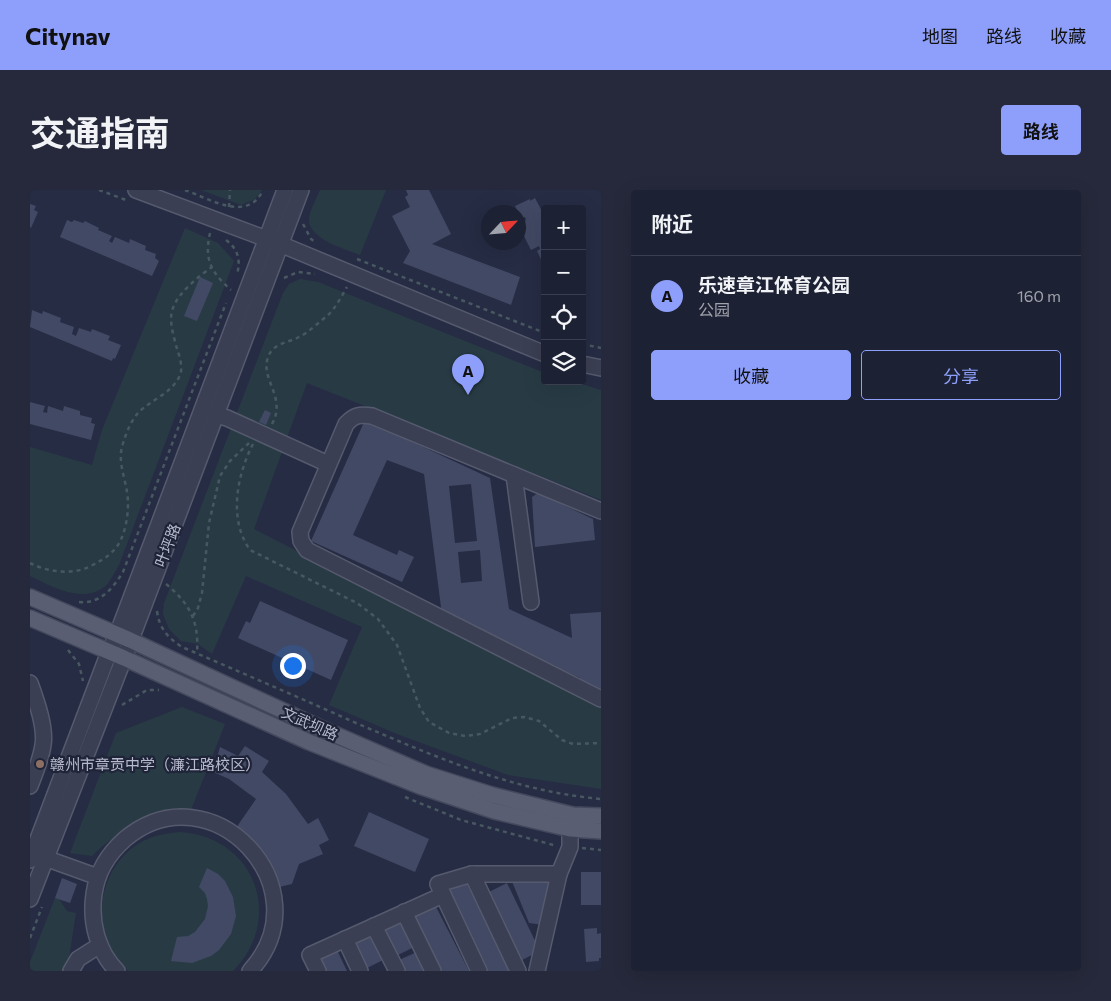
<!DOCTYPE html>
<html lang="zh">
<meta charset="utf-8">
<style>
body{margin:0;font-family:Commissioner,"Noto Sans SC",sans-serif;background:#25293b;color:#f1f3f6}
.controls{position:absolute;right:15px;top:15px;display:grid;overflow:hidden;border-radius:5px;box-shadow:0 5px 20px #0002}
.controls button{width:45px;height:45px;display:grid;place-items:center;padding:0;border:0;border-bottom:1px solid #3a3e4e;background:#1c2133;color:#f1f3f6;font:25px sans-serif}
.compass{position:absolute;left:451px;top:15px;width:45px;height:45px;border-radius:50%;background:#1c2133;box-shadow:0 5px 20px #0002;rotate:64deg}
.you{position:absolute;left:262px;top:475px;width:18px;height:18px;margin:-12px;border:4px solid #fff;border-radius:50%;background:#1a73e8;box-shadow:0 0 0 8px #1a73e833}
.badge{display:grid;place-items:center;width:32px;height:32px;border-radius:50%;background:#8e9ffb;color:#111;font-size:16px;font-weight:700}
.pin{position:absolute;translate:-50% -41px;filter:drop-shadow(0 1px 2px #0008)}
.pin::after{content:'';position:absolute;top:26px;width:18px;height:15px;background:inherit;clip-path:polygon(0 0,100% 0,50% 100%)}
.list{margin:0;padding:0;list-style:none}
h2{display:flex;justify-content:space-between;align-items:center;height:65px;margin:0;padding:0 20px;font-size:21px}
h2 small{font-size:16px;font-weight:400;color:#a0a3ac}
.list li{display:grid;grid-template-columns:32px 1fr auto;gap:15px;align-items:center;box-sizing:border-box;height:80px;padding:0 20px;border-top:1px solid #3a3e4e}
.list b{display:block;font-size:19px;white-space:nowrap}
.list p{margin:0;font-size:16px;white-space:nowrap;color:#a0a3ac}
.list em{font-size:16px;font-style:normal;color:#a0a3ac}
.actions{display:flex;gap:10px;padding:15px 20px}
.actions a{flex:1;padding:11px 0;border:1px solid #8e9ffb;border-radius:5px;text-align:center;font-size:18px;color:#8e9ffb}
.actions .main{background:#8e9ffb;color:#111}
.icon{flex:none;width:28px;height:28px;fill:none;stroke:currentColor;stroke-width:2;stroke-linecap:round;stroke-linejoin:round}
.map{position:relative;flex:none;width:571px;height:781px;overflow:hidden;border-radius:5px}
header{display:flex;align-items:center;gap:30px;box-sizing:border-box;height:70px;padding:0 25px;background:#8e9ffb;color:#111}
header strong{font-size:24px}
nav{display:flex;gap:28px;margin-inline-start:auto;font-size:18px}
.intro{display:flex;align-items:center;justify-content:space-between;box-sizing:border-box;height:120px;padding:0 30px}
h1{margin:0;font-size:35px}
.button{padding:12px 22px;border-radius:5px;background:#8e9ffb;color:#111;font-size:18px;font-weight:700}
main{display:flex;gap:30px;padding:0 30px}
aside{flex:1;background:#1c2133;border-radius:5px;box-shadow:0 5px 20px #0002}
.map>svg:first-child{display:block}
.green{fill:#283b45}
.building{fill:#424964;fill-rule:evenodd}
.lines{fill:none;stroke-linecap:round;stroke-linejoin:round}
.minor-casing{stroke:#565a6e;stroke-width:18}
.major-casing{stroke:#44485d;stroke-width:18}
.path{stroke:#475861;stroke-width:2.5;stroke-dasharray:4 4;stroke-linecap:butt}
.minor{stroke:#3b3f53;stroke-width:15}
.major{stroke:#595e73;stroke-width:15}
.education-dot{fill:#8d6e63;stroke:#1f2439;stroke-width:2}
.labels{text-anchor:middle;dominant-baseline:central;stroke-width:4.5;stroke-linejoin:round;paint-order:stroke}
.street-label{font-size:15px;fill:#b8bbcd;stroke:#1f2439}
.poi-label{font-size:15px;fill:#b8bbcd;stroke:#1f2439;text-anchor:start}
</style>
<header>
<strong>Citynav</strong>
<nav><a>地图</a><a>路线</a><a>收藏</a></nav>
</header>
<div class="intro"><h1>交通指南</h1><a class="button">路线</a></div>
<main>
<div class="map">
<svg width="571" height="781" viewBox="0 0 571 781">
<rect width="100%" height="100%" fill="#262c44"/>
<!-- green -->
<g class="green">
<path d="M171 0H232L225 9 211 15Z"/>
<path d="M290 0H356L330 65C315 59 279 49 279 30 279 21 287 8 290 0Z"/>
<path d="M155 38 188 53 204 71 89 375C85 381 80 393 74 397 52 414 21 396 0 386V257L62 275 72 240Z"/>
<path d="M270 89 288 92 515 183V191H542L571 200V310L277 193 224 339 571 517V599L478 585 367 544 299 515 332 437 216 386 182 464 168 454 151 451 139 439 133 424 134 413 253 103 259 94Z"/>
<path d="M152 517 195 534 161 620C122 623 90 638 62 666L40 663 86 543Z"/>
<path d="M150 642C225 647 255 728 203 781H98C58 745 65 677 113 651 125 645 137 643 150 642Z"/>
<path d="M25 708 29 709 37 721 46 723 37 781H0V772Z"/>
</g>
<!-- building -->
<g class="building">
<path d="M376 0H399L421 44 402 54 490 87 481 115 373 73 380 61 362 26 380 17 375 7 378 5Z"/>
<path d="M505 8 515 27V73L513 74 507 61 510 59 509 56 501 60 488 34 496 30 495 27 491 28 485 16 500 9V11Z"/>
<path d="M0 14 6 16 4 20 8 22 1 38 0 37Z"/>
<path d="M37 30 42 32 44 30 53 33 55 31 69 38 68 40 82 46 79 51 82 53 85 47 99 53 100 49 116 56 115 60 126 64 125 68 129 71 122 86 30 47Z"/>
<path d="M170 87 183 93 167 131 154 126Z"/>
<path d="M2 120 12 124 13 121 31 128 30 132 44 137 42 144 46 146 49 138 61 142 62 139 80 146 78 150 91 155 85 169 83 168 82 171 0 137Z"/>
<path d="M0 212 15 216 13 222 17 223 18 216 33 221 34 216 50 221V225L62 228 61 233 65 234 61 250 0 234Z"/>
<path d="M235 220 241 223 236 235 229 232Z"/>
<path d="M335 230 460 288 479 419 542 448 540 424 571 422V505L551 496 550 488 412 425 394 284 357 270 323 345 367 365 369 360 384 367 372 392 281 351ZM441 294 447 351 425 353 419 296ZM450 360 452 391 431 393 428 362Z"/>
<path d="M508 303 563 329 565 350 505 357 502 307Z"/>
<path d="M230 411 318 450 301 490 208 448 216 431 220 433Z"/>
<path d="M215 556 239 571 232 582 256 604 278 634 288 628 299 650 289 655 293 664 269 674 262 694 245 698 225 655 206 638 226 609 199 589 183 582 190 557 208 566Z"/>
<path d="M339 622 399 649 385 682 324 656Z"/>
<path d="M177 678 188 684 195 691 203 707 206 726 201 744 189 760 181 766 162 773 141 771 147 747 158 746 165 742 175 729 178 716 177 709 175 703 169 697Z"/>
<rect x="551" y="682" width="20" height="33"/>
<path d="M32 688 47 694 40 713 25 708Z"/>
<path d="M481 689 519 693 513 735 499 733Z"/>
<path d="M435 690 480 781H456L416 699Z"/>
<path d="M477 693 510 761 488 772 455 704Z"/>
<path d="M404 713 439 781H411L382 724Z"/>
<path d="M372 731 384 757 366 766 354 740Z"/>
<path d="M567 738V744L571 743V768H569V771L556 772 554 739Z"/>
<path d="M341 745 353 770 335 779 322 754Z"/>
<path d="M307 760 317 781H293L288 769Z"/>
<path d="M387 762 396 781H374L369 770Z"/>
</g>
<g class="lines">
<!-- minor casing -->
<g class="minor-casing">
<g id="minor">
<path d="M106 0 250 54 515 164"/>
<path d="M552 174 571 178"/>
<path d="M186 225 197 228 298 274"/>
<path d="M484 285 501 412"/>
<path d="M571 321 342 226C330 224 324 225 316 234L270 342 271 351 277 360 571 509"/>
<path d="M0 493C6 510 16 537 13 555 11 569 5 583 0 596"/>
<path d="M15 668 68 687"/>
<path d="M0 670 79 462 87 445 255 0"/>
<path d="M442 684 488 781"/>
<path d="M0 709 94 468 271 0"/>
<path d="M374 722 403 781"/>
<path d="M344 736 367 781"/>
<path d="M315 749 330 781"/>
<path d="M41 781 48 769 70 755"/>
<path d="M87 781C67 761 60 731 64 704 67 682 79 663 95 649 181 577 296 698 220 781"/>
<path d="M288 781 280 765 413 705"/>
<path d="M449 781 408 694 442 684H529"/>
<path d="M507 781 529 684 540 657V639"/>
</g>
</g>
<!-- major casing -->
<g class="major-casing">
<g id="major">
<path d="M0 407 100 450 288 537 396 584 462 605 543 625 571 626"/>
<path d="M0 428 94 468 279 552 392 597 464 621 540 639 571 641"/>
</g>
</g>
<!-- path -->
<g class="path">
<path d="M69 0 96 10"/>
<path d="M155 0C180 9 218 33 233 0"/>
<path d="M199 17 200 0"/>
<path d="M273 34 281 49 285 52"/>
<path d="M180 43C174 70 181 82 201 100"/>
<path d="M196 50C208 59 211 70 207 84"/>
<path d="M327 69 515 143"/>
<path d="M254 88 268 82 285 84"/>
<path d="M552 154 571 158"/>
<path d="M242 234C257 207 230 190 238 167 243 153 258 153 269 147 278 143 289 132 297 126 305 119 311 107 317 97"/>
<path d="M223 254C207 285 198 329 220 360L327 413 348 429 367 455 390 518 399 532 419 543 435 546 450 544 482 528 494 527 509 531 532 550 543 554 571 553"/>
<path d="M0 373C17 382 41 385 59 377 68 372 77 368 84 360 96 348 100 319 97 302 95 288 88 272 92 257 95 246 100 232 108 223 120 210 143 203 150 185 153 178 150 167 147 159 144 147 138 130 143 118 148 103 169 86 182 77"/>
<path d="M136 394C160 414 169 431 167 463"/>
<path d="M49 412C71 414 83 398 93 382L196 113"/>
<path d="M127 421C129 438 138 448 152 457 210 482 268 507 326 533 406 567 483 601 571 609"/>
<path d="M163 426 168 418 172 403 179 333 190 286 200 271 219 253"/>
<path d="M38 460 49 474 53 491"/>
<path d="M92 515 117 500H129"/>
<path d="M375 607 431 630 527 656"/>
<path d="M552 658 571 660"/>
<path d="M0 748 12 717"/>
</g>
<!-- minor -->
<use href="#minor" class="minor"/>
<!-- major -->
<use href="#major" class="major"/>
</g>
<!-- markers -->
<circle class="education-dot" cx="10" cy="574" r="5"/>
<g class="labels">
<!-- street labels -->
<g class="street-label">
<text transform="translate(137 355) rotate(-69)">叶坪路</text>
<text transform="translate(280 533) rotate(24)">文武坝路</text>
</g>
<!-- poi labels -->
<g class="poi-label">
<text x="20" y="574">赣州市章贡中学（濂江路校区）</text>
</g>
</g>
</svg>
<div class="controls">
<button>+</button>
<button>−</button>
<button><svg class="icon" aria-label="locate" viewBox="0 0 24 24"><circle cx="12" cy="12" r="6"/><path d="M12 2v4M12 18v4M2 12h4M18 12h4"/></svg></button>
<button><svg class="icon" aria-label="layers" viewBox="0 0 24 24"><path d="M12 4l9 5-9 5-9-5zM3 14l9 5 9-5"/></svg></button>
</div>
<svg class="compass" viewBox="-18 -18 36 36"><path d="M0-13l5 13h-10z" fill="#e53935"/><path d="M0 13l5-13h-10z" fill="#a0a3ac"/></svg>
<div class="you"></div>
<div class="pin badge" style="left:438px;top:205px">A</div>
</div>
<aside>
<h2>附近<small></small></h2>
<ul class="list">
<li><span class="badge">A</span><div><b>乐速章江体育公园</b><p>公园</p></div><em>160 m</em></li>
</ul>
<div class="actions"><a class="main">收藏</a><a>分享</a></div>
</aside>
</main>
